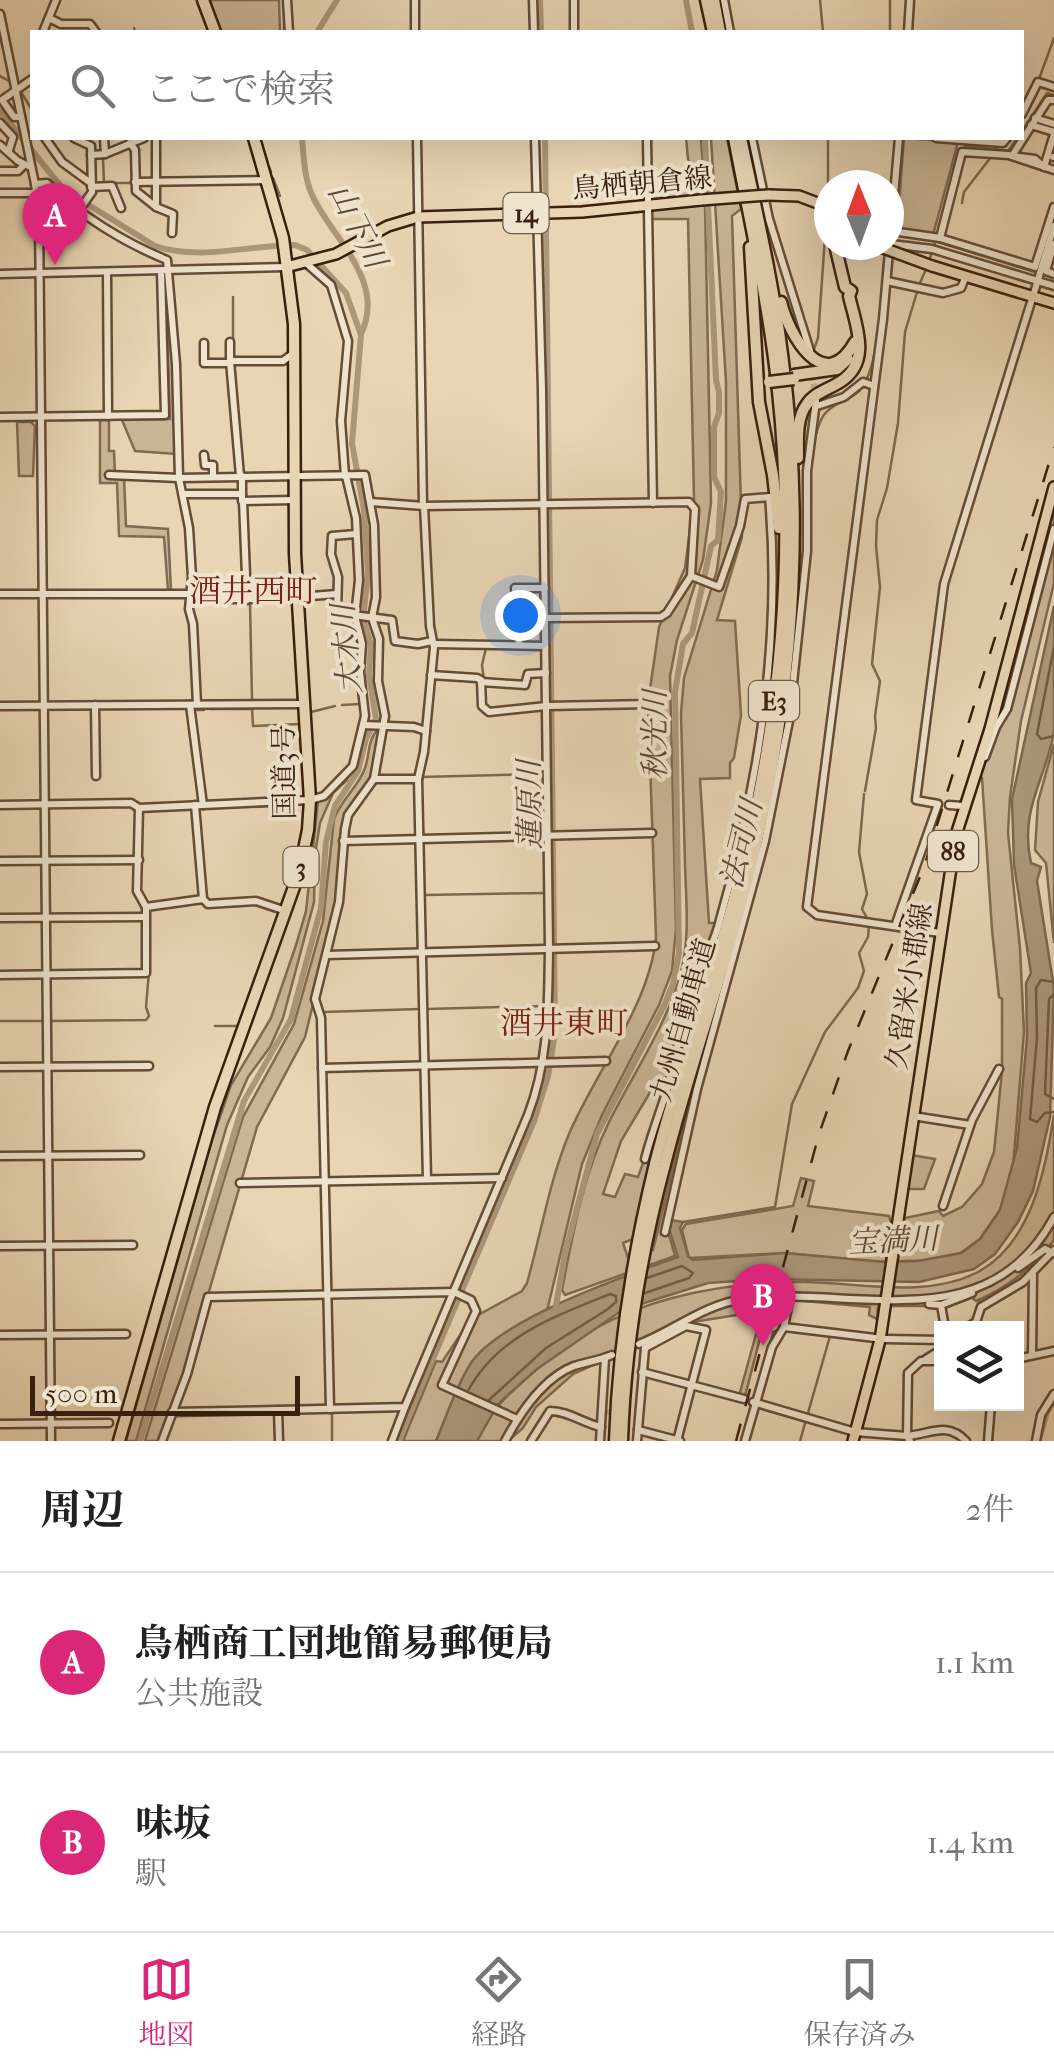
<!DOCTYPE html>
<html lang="ja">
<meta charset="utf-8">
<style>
body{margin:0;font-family:"IM FELL French Canon","Noto Serif JP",serif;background:#f2f2f2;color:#222}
.controls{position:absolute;right:30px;bottom:30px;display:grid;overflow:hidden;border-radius:0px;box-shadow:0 10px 40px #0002}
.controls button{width:90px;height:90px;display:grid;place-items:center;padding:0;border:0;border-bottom:2px solid #e0e0e0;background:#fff;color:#222;font:50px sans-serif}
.compass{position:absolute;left:814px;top:170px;width:90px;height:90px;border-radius:50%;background:#fff;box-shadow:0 10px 40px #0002;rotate:359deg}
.scale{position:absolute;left:30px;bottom:25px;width:270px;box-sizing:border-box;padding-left:10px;border:5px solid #391f0c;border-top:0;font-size:28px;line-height:35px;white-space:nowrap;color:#391f0c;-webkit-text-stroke:8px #f0e4ce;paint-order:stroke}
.you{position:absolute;left:520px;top:615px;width:35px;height:35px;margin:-25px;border:8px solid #fff;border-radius:50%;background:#1a73e8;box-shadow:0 0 0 15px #1a73e833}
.badge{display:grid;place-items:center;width:65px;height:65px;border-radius:50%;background:#db2777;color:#fff;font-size:32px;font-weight:700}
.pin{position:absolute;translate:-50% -82px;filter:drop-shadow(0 2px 5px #0008)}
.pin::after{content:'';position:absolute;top:52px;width:35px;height:30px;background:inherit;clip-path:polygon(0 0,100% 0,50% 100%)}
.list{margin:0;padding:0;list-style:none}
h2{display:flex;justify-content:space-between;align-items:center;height:130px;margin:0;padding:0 40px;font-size:42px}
h2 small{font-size:32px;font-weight:400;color:#767676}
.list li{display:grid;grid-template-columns:65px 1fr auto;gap:30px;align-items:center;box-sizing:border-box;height:180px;padding:0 40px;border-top:2px solid #e0e0e0}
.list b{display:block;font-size:38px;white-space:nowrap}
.list p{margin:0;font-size:32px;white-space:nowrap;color:#767676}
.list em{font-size:32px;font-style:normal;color:#767676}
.icon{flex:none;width:55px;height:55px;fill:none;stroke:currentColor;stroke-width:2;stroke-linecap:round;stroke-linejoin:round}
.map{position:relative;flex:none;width:1054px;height:1441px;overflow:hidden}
.search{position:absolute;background:#fff;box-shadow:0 10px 40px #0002;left:30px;right:30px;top:30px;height:110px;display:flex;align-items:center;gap:25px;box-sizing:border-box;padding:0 35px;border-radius:0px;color:#767676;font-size:38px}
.sheet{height:490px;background:#fff}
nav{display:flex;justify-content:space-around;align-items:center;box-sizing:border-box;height:140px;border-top:2px solid #e0e0e0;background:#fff;font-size:28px;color:#767676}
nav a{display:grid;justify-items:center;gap:5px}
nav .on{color:#db2777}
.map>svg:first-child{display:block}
.green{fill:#cab697;stroke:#826a52;stroke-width:2.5}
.water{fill:#ac977b;stroke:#7e674f;stroke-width:2.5}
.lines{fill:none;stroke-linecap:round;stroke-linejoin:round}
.shore{stroke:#725b44;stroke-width:2.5}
.stream{stroke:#7e674f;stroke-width:2.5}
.river{stroke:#ac977b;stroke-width:6}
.minor-tunnel{stroke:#c5b192;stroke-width:6;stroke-dasharray:6 3;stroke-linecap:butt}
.minor-casing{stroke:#654c36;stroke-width:11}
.major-casing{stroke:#391f0c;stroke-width:14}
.highway-casing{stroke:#391f0c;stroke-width:15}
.minor{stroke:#f0e4ce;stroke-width:6}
.major{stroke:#e8d5b4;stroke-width:9}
.highway{stroke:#e8d5b4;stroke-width:10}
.rail{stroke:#391f0c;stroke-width:2.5;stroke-dasharray:18 18;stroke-linecap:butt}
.major-bridge-casing{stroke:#391f0c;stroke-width:14;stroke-linecap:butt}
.highway-bridge-casing{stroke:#391f0c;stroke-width:15;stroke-linecap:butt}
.major-bridge{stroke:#e8d5b4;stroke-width:9}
.highway-bridge{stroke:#e8d5b4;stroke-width:10}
.labels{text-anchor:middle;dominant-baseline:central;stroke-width:8;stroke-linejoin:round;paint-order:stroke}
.shield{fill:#f0e4ce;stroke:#705a46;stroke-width:2.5}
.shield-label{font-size:25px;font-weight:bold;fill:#391f0c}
.street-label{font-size:28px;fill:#391f0c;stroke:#f0e4ce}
.water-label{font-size:30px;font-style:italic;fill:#614933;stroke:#f0e4ce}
.quarter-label{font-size:32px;fill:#7a1f14;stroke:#f0e4ce}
</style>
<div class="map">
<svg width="1054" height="1441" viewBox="0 0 1054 1441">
<rect width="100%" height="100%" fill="#e8d5b4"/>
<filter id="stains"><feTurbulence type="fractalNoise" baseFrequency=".002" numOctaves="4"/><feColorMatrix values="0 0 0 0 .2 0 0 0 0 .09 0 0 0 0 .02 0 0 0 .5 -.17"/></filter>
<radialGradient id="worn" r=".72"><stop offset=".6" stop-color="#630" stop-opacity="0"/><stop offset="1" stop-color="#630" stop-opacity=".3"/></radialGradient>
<!-- green -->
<g class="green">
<path d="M209 0H279L280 31 220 32Z"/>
<path d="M686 138H701L705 195 650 200 653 191 688 185 696 178 688 159Z"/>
<path d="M711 138H727L741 209 732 216 742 537 717 620 735 621 741 715 734 758 730 763V778L700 779 709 923H715L713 935 716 939 664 1086 655 1084 621 1141 603 1194 615 1197 625 1174 638 1177 671 1085 633 1239 623 1243 628 1258 653 1250 691 1092 694 1094 661 1234 669 1235 675 1256 565 1295 562 1290C573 1233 583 1175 609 1122 634 1072 666 1027 681 972 690 938 686 900 685 865 684 815 682 764 681 713L684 678 717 570 726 501V382Z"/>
<path d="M904 138 958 142 933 235 897 229Z"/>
<path d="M705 204 711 503 703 560 677 640 670 676 676 928 672 971 659 1005 602 1115 582 1164 547 1311 472 1361 436 1441H403L436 1361 442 1362 471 1319 522 1291 527 1283C541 1234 549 1182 569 1134 596 1071 649 1006 656 938L648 703 659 627 685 568 694 499 688 219H650L651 209Z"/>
<path d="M166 305 174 360 176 454 135 451 122 420 170 419Z"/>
<path d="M100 420H109V451H114L115 475 124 476 126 526 168 529 171 590H168L164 537 119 536 117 483H100Z"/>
<path d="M17 422H31L35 426 33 476H19Z"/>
<path d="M1054 505V583L1021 721 1010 797 1008 833 1020 948 1024 1032 1013 1167 1000 1210 980 1239 961 1253 934 1260 874 1262 785 1253 689 1258 682 1230 686 1224 793 1206 801 1178 814 1181 808 1206 889 1216 893 1228 900 1229 905 1218 939 1211 943 1216 962 1207 982 1184 994 1152 1002 1071V999L999 997 992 930 982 778 979 776Z"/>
<path d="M379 728H387L381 747 382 756 378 775 373 778 343 829 338 902 305 1037 257 1127 184 1377 161 1441H145L243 1117 294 1024 323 921 334 819C341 800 359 786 365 768 370 754 367 740 379 728Z"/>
<path d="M1054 744V943L1046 863 1035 850 1038 802Z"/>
<path d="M354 767 346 781 333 793 320 823 315 854 314 902 283 1018 270 1047 248 1077 227 1125 136 1441H126L212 1140 231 1085 271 1018 296 945 306 911 318 801Z"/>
<path d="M1054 1115V1240C1033 1268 1009 1287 976 1301L969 1295 931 1306H891L890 1298 883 1297 878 1307 877 1319 869 1315 870 1307 794 1300 793 1295 771 1296 745 1396H739L761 1316 749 1313 687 1323 607 1354 602 1361 573 1374 536 1407 523 1428 508 1441H477C491 1405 523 1380 552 1357 622 1301 714 1282 802 1282 858 1282 923 1299 976 1273 1032 1244 1045 1170 1054 1115Z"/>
<path d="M911 1155 935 1159 924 1189H908Z"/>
</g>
<!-- water -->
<path class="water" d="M1054 606C1054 643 1054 696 1054 732 1046 779 1019 809 1031 863L1041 867 1037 881 1054 988 1050 1117 1033 1191 1018 1222 995 1254 974 1269 919 1282 769 1279 708 1283 638 1305 621 1311 537 1369 498 1404 477 1441H436C447 1415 456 1386 471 1363 502 1318 625 1276 678 1257L668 1225 671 1220 683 1222 680 1228 688 1256 693 1260 785 1253 885 1262 918 1261 961 1253 980 1239 1000 1210 1017 1148 1027 1037 1026 983 1031 973 1014 865 1012 799Z"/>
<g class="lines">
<!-- shore -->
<g class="shore">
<path d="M1054 647 1037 734 1041 739 1054 736"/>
<path d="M1054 982 1041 980 1036 988 1037 1037 1030 1119 1037 1122 1045 1113 1054 1112"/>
<path d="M1054 994 1049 999 1045 1094 1054 1099"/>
<path d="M645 1293 689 1278 693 1273 682 1266 647 1278"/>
<path d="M468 1391C497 1336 556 1316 610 1294L616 1296V1302L608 1309 546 1348 489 1400"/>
</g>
<!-- stream -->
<g class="stream">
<path d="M284 0V32"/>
<path d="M820 0 823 32"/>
<path d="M890 0V32"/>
<path d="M134 28 135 32"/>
<path d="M0 76 9 81"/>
<path d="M1039 79 1054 38"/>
<path d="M21 92 32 110"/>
<path d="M1022 131 1047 93 1054 95"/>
<path d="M261 142 262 145"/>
<path d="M965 146 1008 151 1017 138"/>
<path d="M264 152 267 161"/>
<path d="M103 158 104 183H131"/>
<path d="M269 167 271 172"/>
<path d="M273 178 280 196"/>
<path d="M226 184 264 183"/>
<path d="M828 191V138"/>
<path d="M962 203 964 192 1001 144"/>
<path d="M938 242 1054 278"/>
<path d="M929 261 939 231"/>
<path d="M920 283 926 269"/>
<path d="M233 297V346"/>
<path d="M814 349 818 338 826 222"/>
<path d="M810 537C813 500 805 456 821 420 827 405 846 402 858 392 874 378 878 332 881 311"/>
<path d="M0 597H33"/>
<path d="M250 603 252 699"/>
<path d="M483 648H486L482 665 484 680"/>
<path d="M342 705 360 704"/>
<path d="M211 709H252L253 726 300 724"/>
<path d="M187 710 194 758"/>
<path d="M193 710H204"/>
<path d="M311 712 335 706"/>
<path d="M311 734 312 748"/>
<path d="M312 751V755"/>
<path d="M313 766 314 772"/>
<path d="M421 777 543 774"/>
<path d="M865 791 876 728 875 716 880 681 872 664 880 587 876 546 877 520 887 488 898 423 905 332 917 292"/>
<path d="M864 794 859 852 867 894 862 909 867 918"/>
<path d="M199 809 206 897"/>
<path d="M424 895 546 893"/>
<path d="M427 1009 544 1006"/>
<path d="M323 1016V1012L420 1009"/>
<path d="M0 1021H43"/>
<path d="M51 1021 146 1020 149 1016 146 1007 149 971"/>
<path d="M215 1026H239"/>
<path d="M716 1032C761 878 795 741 807 580"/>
<path d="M683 1222 775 1207 792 1104 825 1032 858 988 864 971 859 953 868 937 869 925"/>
<path d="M1012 1285 1026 1274"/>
<path d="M972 1323 978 1303 993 1297"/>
<path d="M801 1332 828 1336"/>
<path d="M770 1345 773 1332 778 1330"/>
<path d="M332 1412V1441"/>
<path d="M800 1441 830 1336 869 1340"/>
</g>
<!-- river -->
<g class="river">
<path d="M540 0 541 32"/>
<path d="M686 0 692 32"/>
<path d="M317 32 337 0"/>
<path d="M0 111 63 189 155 246C200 261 250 245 295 245L307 250 346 293 361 335 352 443 364 510 368 573 363 619 371 644 369 675 376 719 366 739 358 771 335 806 326 842 321 908 291 1019 244 1101 140 1441"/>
<path d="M302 138C304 159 304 180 314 199 335 241 386 282 361 334"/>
<path d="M555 1312 565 1253 597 1134 664 1006 673 984 679 953 675 692 683 644 692 633 711 546 718 540 721 492 714 477V427L719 413V392L716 380 705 138"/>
<path d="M1040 1436 1047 1412 1054 1401"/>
<path d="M398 1441 534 1121 548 1076 555 1033 545 138"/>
</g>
<!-- minor-tunnel -->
<g class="minor-tunnel">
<path d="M810 357 815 394"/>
<path d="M607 1412 632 1413"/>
</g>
<!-- minor casing -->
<g class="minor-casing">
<g id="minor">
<path d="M287 0 289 32"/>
<path d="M415 0V32"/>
<path d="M533 0 534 32"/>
<path d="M574 0V32"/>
<path d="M724 0 730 32"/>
<path d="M0 14 35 184 39 215 51 1441"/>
<path d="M49 18 61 24H90L96 32"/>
<path d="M43 32 56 0"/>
<path d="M908 32 910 0"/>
<path d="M1054 100H1048L1012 156 1035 159 1044 167 1054 134"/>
<path d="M1022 114 1038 82 1054 87"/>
<path d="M21 117H14L2 100 32 79"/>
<path d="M1035 118 1054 124"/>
<path d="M0 123 13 137 9 150"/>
<path d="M1031 125 1054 132"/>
<path d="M45 138 62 162 92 184"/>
<path d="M74 138 91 146 92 192 80 209"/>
<path d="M104 138 105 154"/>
<path d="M417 138 423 506"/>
<path d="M647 138 648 200"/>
<path d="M752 138 769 219 810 351"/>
<path d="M899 138 883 319 807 907 817 915 940 933"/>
<path d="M936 138 1003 143 1007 138"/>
<path d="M130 143 135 150 136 191 156 207V138"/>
<path d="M0 145 18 161 31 167"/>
<path d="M91 155 105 154 144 138"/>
<path d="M1053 157H1054"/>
<path d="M0 171H18L24 165"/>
<path d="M135 182 267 180"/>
<path d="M35 184 47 183C79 215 125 243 167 260L176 364 179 478 189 528 192 577 189 609 193 624 197 704"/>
<path d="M91 187 112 186 121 208"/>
<path d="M0 193H36"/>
<path d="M156 207 173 214 172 233"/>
<path d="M648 209 653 503"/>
<path d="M892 231 940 238 1035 267 1054 207"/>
<path d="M940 238 962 152 1009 155 1054 170"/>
<path d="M891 244 932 249 1054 286"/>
<path d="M1054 244 1046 271 1054 274"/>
<path d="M306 263 331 285 348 341 341 421 345 476"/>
<path d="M107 272 108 416"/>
<path d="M0 274 286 267"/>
<path d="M887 281 943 293 961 288 966 276"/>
<path d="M1034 293 1054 226"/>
<path d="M230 342V361H283L294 353"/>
<path d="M204 343V363H230"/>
<path d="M230 361 240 476"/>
<path d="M817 406 844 397 863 382 874 386"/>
<path d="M0 417 165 415 161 272"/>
<path d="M204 455 205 465H213V477"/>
<path d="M109 475 179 478 365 475 374 525 376 597 372 618 379 639 378 681 385 716 374 779"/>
<path d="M242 476V501L294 500"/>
<path d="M183 494H242"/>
<path d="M243 501 247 600"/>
<path d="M371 502 424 506 689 502 695 509 691 576 719 587 740 526 745 499 771 497"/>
<path d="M424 506 430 626 434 647 424 752 418 779 427 1179"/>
<path d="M356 534 332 536 331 554 338 577 337 613 392 620 395 641 418 644 432 641"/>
<path d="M0 594H190L218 599H297"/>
<path d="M298 597 337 594"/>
<path d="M545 618 661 617 667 613 691 576"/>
<path d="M434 644 545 646"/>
<path d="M519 645 515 588H545"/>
<path d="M431 675 477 678 481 680 482 706 489 712 546 706 650 704"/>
<path d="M481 682 525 685 528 674 546 673"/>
<path d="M95 705 96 776"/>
<path d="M190 705 203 805"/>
<path d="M0 706 304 704"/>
<path d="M363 725 414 727 426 731"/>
<path d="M985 757 996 727 1007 709 1054 529"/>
<path d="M0 805 131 803 139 808 310 800 324 796 353 766 365 716 360 672 362 644 355 616 359 580 356 518 346 476"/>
<path d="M195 805 203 899 208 904 256 901 286 911"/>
<path d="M949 805 963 806"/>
<path d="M343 841 652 833"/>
<path d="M0 861 139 860"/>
<path d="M146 907 203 899"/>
<path d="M0 918 144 917"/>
<path d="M895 926 938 804 916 800 944 584 1031 302"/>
<path d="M327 955 655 946"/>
<path d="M0 975 146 973V907L137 891 139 808"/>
<path d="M0 1067 149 1066"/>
<path d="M322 1068 606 1061"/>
<path d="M913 1116 970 1125"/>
<path d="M0 1156 140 1155"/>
<path d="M645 1159C654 1124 669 1091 676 1056 679 1044 677 1031 680 1018 687 986 709 959 718 927 758 787 782 643 769 497"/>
<path d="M240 1183 502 1178"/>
<path d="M943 1206 972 1120 999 1069"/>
<path d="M665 1232 697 1089 765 841 789 721 807 551V471L816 401"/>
<path d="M0 1246 133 1245"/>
<path d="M1018 1268 1045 1249 1053 1253"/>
<path d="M929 1304 941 1305 945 1328"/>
<path d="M941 1305 972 1293"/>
<path d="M784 1327 790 1297"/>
<path d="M966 1328 976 1322 981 1307 1023 1282 1054 1250"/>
<path d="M0 1335 126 1334"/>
<path d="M885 1339 942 1340"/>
<path d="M639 1344C675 1330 703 1305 743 1299 855 1285 987 1342 1054 1217"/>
<path d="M645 1348 686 1326 706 1330 677 1441"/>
<path d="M1032 1355 1033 1275"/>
<path d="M926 1359 942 1349"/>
<path d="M1016 1359 1054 1351"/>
<path d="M642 1372 744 1399"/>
<path d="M753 1402 855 1432 907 1436 908 1373 921 1361H942"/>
<path d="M330 1409 321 1018 315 999 339 902 345 829 348 815 374 779H418"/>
<path d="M172 1412 278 1410"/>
<path d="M0 1424 109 1423"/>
<path d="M638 1430 680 1441"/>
<path d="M162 1441 187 1374 208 1297 454 1292 471 1300 476 1311 442 1385 517 1419"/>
<path d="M279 1441 278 1410 405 1407 528 1115C549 1060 548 1007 549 949L542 390 535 138"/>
<path d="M392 1441 405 1407"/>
<path d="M505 1441C520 1413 543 1378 574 1366 587 1362 600 1360 612 1355"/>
<path d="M531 1441 550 1411C568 1411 583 1423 601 1427"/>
<path d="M600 1441 605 1358"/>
<path d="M637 1441 645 1348"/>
<path d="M745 1441 772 1347 784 1327 875 1338"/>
<path d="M910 1441 907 1436C931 1434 947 1421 966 1441"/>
<path d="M988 1441 991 1404"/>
<path d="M1036 1441 1041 1415 1054 1394"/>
</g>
</g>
<!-- major casing -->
<g class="major-casing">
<g id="major">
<path d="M768 195 799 196 828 207"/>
<path d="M932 266 1054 303"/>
<path d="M286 267 336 254 388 226 418 217 582 212 701 200"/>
<path d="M853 1441 880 1340 956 835 990 729 1054 487"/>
</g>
</g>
<!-- highway casing -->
<g class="highway-casing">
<g id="highway">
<path d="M203 0 215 32"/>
<path d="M706 0 713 32"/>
<path d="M714 0 720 32"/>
<path d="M824 205 829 211"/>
<path d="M750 247 759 402 773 475 779 528"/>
<path d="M781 302C789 335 824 397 855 342"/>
<path d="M794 375 837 369 848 359"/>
<path d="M798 458C798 440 796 418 807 404 814 393 829 389 840 382 872 362 856 326 849 296L851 291 845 287 835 245"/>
<path d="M119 1441 215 1107 299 873 308 830 310 800 295 554 294 324 283 238 254 138"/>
<path d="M615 1441C618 1348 633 1254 655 1164 683 1053 725 947 750 836 783 691 794 540 778 391 769 306 750 222 734 138"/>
<path d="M622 1441C625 1348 641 1254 665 1164 693 1054 733 947 758 836 794 678 804 514 782 354 773 281 756 209 741 138"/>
</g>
</g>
<!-- minor -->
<use href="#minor" class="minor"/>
<!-- major -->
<use href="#major" class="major"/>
<!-- highway -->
<use href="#highway" class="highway"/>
<!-- rail -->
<path class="rail" d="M736 1441 819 1134 848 1051 924 867 1054 447"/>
<!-- major-bridge casing -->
<g class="major-bridge-casing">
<g id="major-bridge">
<path d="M701 200 768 195"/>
<path d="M875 245 932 266"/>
</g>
</g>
<!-- highway-bridge casing -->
<g class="highway-bridge-casing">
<path id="highway-bridge" d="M769 382 794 379"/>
</g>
<!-- major-bridge -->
<use href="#major-bridge" class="major-bridge"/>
<!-- highway-bridge -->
<use href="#highway-bridge" class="highway-bridge"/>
</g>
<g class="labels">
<!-- shield labels -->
<g class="shield">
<rect x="503.5" y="193" width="45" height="40" rx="8"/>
<rect x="749" y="681" width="50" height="40" rx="8"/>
<rect x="928" y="831" width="50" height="40" rx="8"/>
<rect x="283.5" y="847" width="35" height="40" rx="8"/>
</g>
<g class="shield-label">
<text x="526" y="213">14</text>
<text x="774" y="701">E3</text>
<text x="953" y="851">88</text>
<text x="301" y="867">3</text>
</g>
<!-- street labels -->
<g class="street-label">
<text transform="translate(642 183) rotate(-5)">鳥栖朝倉線</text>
<text transform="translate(284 772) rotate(-91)">国道3号</text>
<text transform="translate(909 986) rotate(-81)">久留米小郡線</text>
<text transform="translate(683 1020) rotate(-74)">九州自動車道</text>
</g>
<!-- water labels -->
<g class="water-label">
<text transform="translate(357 226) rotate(63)">山下川</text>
<text transform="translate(347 649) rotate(-95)">大木川</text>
<text transform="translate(655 735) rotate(-90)">秋光川</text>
<text transform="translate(530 805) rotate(-91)">蓮原川</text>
<text transform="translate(742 844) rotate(-76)">法司川</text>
<text transform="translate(893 1241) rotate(-3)">宝満川</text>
</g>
<!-- quarter labels -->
<g class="quarter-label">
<text x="253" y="591">酒井西町</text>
<text x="564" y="1023">酒井東町</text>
</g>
</g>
<rect width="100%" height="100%" filter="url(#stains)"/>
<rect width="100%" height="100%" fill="url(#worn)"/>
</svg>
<div class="controls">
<button><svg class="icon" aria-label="layers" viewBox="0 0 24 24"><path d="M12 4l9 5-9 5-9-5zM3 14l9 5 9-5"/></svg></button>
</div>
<svg class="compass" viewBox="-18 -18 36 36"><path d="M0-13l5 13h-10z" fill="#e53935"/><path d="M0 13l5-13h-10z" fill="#767676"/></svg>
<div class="scale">500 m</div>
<div class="you"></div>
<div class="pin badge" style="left:55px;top:265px">A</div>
<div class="pin badge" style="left:763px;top:1346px">B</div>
<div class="search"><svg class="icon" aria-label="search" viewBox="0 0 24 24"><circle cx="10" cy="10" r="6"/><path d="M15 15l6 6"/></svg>ここで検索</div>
</div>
<section class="sheet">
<h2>周辺<small>2件</small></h2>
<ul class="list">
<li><span class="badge">A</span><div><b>鳥栖商工団地簡易郵便局</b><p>公共施設</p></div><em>1.1 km</em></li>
<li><span class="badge">B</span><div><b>味坂</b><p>駅</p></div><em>1.4 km</em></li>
</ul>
</section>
<nav>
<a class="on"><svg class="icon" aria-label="map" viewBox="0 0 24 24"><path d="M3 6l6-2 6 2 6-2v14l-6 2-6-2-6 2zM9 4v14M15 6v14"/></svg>地図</a>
<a><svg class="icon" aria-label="directions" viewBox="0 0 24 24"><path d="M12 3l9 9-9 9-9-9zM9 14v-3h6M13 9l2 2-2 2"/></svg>経路</a>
<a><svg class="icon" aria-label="saved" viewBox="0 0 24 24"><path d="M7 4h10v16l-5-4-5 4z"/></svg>保存済み</a>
</nav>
